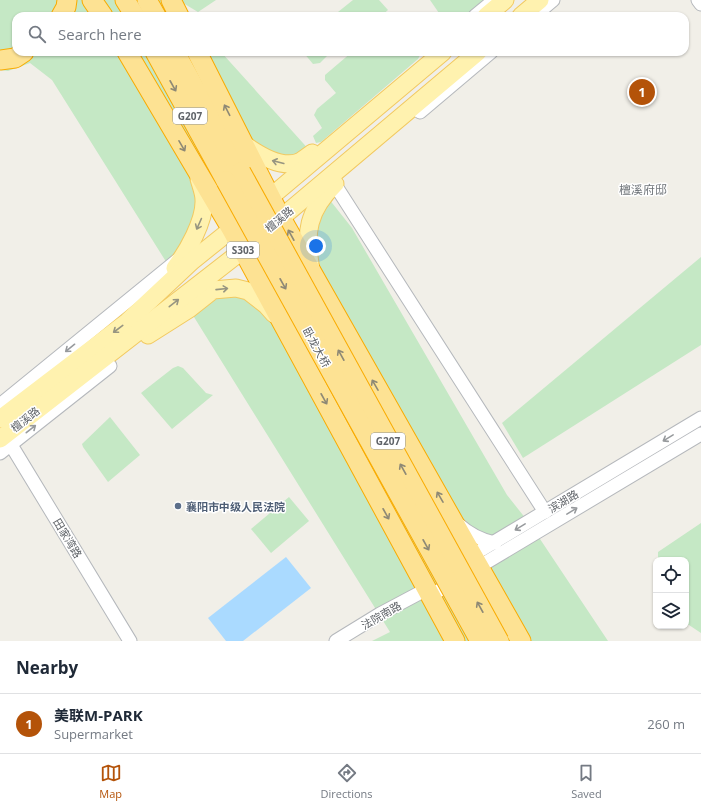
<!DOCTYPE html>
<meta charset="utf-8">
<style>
body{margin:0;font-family:"Open Sans","Noto Sans SC",sans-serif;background:#f2f2f3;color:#1f2937}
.controls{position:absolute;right:12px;bottom:12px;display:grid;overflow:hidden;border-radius:8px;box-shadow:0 1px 3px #0004}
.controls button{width:36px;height:36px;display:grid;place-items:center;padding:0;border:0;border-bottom:1px solid #e0e1e3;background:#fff;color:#1f2937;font:20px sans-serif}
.you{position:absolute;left:316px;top:246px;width:14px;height:14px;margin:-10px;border:3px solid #fff;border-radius:50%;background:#1a73e8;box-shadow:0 0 0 6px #1a73e833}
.badge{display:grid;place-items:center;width:26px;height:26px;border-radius:50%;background:#b45309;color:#fff;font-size:13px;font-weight:700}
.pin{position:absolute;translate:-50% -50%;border:2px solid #fff;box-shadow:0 1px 4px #0006}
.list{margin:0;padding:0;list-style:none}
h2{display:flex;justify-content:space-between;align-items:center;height:52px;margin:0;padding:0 16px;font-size:17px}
h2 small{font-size:13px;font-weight:400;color:#747a83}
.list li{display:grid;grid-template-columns:26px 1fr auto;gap:12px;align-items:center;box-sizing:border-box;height:60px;padding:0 16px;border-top:1px solid #e0e1e3}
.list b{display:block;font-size:15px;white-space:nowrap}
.list p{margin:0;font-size:13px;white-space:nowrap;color:#747a83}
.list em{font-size:13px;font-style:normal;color:#747a83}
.icon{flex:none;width:22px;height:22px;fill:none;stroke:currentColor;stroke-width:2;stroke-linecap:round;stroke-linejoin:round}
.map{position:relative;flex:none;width:701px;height:641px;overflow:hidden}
.search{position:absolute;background:#fff;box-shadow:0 1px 3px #0004;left:12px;right:12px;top:12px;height:44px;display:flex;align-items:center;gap:10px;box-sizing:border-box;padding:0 14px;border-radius:12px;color:#747a83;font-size:15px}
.sheet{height:112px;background:#fff}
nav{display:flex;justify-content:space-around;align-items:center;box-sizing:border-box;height:56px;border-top:1px solid #e0e1e3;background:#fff;font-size:11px;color:#747a83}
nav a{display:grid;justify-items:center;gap:2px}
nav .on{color:#b45309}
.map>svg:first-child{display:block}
.green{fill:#c5e8c5}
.water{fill:#aadaff}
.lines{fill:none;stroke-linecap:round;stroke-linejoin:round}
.minor-casing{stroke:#b5b8bc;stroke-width:15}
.major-casing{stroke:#f2c960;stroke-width:19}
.highway-casing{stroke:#f9ab00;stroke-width:21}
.minor{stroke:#fff;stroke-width:13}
.major{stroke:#fff2af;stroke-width:17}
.highway{stroke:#fde293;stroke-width:19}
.highway-bridge-casing{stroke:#f9ab00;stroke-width:21;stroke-linecap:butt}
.highway-bridge{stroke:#fde293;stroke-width:19}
.oneway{stroke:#8e8975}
.oneway2{stroke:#979581}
.oneway3{stroke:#979a9d}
.service-dot{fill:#5c6f8a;stroke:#fff;stroke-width:1.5}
.labels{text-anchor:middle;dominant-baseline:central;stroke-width:3;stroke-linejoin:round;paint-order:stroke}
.shield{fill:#fff;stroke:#8f9295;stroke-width:1}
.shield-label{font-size:10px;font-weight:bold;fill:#5f6368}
.street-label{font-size:11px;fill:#5f6368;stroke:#fff}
.service-label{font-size:11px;font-weight:bold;fill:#4e5e75;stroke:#fff;text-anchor:start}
.neighbourhood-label{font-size:12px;fill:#70757a;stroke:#fff}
</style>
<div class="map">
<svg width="701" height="641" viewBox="0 0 701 641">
<rect width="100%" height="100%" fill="#f1efe8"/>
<!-- green -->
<g class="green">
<path d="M0 0H174L188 16H16V52H221L312 153 299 162 245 145 198 173 204 198 170 268 52 80 30 63 8 71 0 70Z"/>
<path d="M182 0H216L198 12 183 3Z"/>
<path d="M353 0H379L388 10 381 16H333Z"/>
<path d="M430 0H488L469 16H441Z"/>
<path d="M303 52H331L320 63 313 64Z"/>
<path d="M352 52 421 53 418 59 321 142 316 143 313 136 322 128 314 115 317 109 336 93 325 80V75Z"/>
<path d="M325 194 352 228 507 495 530 524 608 641H372L390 632 189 309 213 290 266 305 311 273 307 249Z"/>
<path d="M701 257V345L523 458 502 423Z"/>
<path d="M178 366 183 368 206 393 213 395 172 429 141 393 173 368Z"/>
<path d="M110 417 140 455 108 482 83 447 82 444Z"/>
<path d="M289 497 309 521 271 553 251 529Z"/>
<path d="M701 523V633L686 623V560H658V552Z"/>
</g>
<!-- water -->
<path class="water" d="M286 557 311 588 243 641H226L208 618Z"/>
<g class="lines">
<!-- minor casing -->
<g class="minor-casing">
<g id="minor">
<path d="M698 0 701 4"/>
<path d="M475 16 492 2"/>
<path d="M534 16 553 0"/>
<path d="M420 112 491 52"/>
<path d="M330 177 545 512"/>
<path d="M0 405 179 259"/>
<path d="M5 435 130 641"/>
<path d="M0 453 110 366"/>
<path d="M458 524C469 534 480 540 495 543"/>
<path d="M466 559 701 418"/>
<path d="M430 596 701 434"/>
<path d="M336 641 380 614 427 589"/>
</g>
</g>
<!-- major casing -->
<g class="major-casing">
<g id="major">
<path d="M486 16 505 0"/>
<path d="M521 16 540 0"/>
<path d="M245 145C259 155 281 169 299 162 303 160 308 156 312 153"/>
<path d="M261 205 443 52"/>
<path d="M175 268C187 252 205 221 204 200 204 193 201 186 199 179"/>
<path d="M311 269C304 233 308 210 335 184"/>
<path d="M148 335 189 309 213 290 236 288 248 291 266 305 274 314"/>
<path d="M0 419 127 322 192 261 242 221"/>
<path d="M0 439 243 250 478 52"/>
</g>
</g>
<!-- highway casing -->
<g class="highway-casing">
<g id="highway">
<path d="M92 0 103 16"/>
<path d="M125 0 135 16"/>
<path d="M147 0 156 16"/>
<path d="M171 0 179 16"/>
<path d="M61 16 66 7 67 0"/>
<path d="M127 52 232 230 455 641"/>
<path d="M155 52 226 181"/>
<path d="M175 52 241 172"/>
<path d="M197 52 281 218 521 641"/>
<path d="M0 60 15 58 24 52"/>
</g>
</g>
<!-- minor -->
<use href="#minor" class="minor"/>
<!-- major -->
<use href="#major" class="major"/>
<!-- highway -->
<use href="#highway" class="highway"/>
<!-- highway-bridge casing -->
<g class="highway-bridge-casing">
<g id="highway-bridge">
<path d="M241 172 499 641"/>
<path d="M226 181 480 641"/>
</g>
</g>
<!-- highway-bridge -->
<use href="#highway-bridge" class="highway-bridge"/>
</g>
<!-- one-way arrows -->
<defs><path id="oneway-shaft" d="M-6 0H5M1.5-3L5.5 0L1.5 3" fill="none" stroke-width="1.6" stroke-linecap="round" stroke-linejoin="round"/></defs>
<g class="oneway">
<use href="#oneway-shaft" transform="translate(173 86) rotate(61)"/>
<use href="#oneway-shaft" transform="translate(227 110) rotate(-117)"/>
<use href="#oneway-shaft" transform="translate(182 146) rotate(60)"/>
<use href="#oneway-shaft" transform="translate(291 235) rotate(-119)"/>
<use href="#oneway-shaft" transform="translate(283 284) rotate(61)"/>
<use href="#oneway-shaft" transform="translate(341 355) rotate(-119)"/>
<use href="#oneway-shaft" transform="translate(375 385) rotate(-120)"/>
<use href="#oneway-shaft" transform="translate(324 399) rotate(61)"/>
<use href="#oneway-shaft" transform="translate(403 469) rotate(-119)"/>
<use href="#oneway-shaft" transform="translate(440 497) rotate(-120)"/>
<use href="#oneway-shaft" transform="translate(386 514) rotate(61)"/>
<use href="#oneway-shaft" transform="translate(426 545) rotate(61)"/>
<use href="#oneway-shaft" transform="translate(480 607) rotate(-119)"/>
</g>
<g class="oneway2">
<use href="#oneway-shaft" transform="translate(278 162) rotate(-166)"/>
<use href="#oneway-shaft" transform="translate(199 224) rotate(114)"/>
<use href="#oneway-shaft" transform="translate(222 289) rotate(-6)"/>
<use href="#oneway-shaft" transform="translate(174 303) rotate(-38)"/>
<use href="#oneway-shaft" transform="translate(118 329) rotate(143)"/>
</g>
<g class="oneway3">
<use href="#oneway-shaft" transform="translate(70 348) rotate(141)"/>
<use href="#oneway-shaft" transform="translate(31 429) rotate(-38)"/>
<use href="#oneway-shaft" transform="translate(668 438) rotate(149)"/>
<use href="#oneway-shaft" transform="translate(572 511) rotate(-31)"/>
<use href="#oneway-shaft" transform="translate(520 527) rotate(149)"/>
</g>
<!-- markers -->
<circle class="service-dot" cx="178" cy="506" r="4"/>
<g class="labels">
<!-- shield labels -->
<g class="shield">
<rect x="173" y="108" width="34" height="16" rx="3"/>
<rect x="227" y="242" width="32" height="16" rx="3"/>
<rect x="371" y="433" width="34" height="16" rx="3"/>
</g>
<g class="shield-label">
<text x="190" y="116">G207</text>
<text x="243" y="250">S303</text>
<text x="388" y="441">G207</text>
</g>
<!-- street labels -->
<g class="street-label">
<text transform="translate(279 219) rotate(-40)">檀溪路</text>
<text transform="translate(317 347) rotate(61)">卧龙大桥</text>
<text transform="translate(25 419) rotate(-38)">檀溪路</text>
<text transform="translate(563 501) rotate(-31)">滨湖路</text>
<text transform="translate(68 538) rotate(59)">田家湾路</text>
<text transform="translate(381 615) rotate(-30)">法院南路</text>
</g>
<!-- service labels -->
<g class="service-label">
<text x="186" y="506">襄阳市中级人民法院</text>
</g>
<!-- neighbourhood labels -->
<g class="neighbourhood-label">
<text x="643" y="189">檀溪府邸</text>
</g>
</g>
</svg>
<div class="controls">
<button><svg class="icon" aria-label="locate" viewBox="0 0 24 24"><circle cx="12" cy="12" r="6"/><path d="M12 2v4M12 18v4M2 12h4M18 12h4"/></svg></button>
<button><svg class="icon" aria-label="layers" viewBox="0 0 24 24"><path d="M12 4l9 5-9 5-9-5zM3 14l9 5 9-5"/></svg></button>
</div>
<div class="you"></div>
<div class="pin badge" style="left:642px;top:92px">1</div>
<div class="search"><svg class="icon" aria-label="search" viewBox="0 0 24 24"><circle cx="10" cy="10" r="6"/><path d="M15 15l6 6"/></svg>Search here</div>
</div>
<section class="sheet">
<h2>Nearby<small></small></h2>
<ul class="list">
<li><span class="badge">1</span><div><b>美联M-PARK</b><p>Supermarket</p></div><em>260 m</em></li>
</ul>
</section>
<nav>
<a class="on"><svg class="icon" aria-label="map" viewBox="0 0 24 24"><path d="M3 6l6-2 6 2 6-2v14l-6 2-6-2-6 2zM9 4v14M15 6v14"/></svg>Map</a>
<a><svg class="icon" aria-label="directions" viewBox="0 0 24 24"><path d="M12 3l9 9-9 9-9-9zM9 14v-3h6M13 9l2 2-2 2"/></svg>Directions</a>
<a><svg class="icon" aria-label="saved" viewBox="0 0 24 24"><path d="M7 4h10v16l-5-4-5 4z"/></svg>Saved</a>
</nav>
